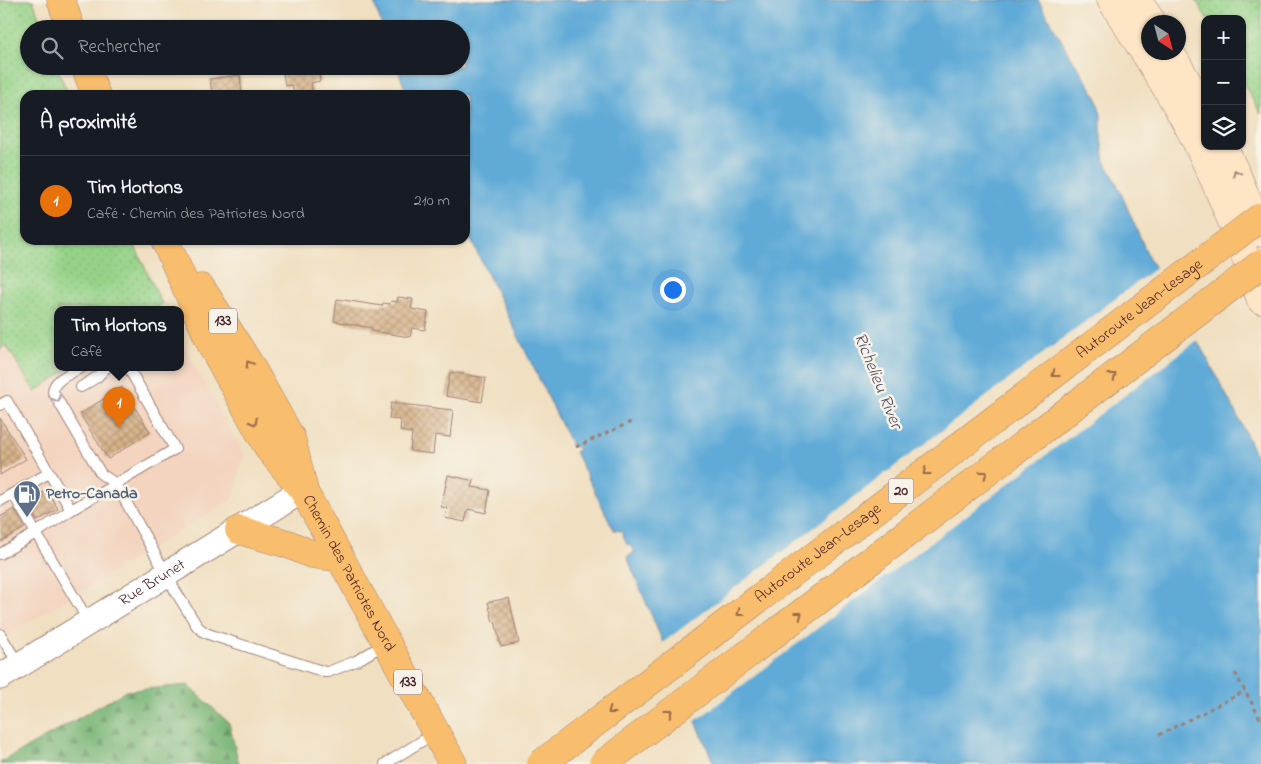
<!DOCTYPE html>
<html lang="fr">
<meta charset="utf-8">
<style>
body{margin:0;font-family:"Indie Flower",sans-serif;background:#242831;color:#f1f3f6}
.controls{position:absolute;right:15px;top:15px;display:grid;overflow:hidden;border-radius:10px;box-shadow:0 1px 4px #0004}
.controls button{width:45px;height:45px;display:grid;place-items:center;padding:0;border:0;border-bottom:1px solid #363941;background:#171b24;color:#f1f3f6;font:25px sans-serif}
.compass{position:absolute;left:1141px;top:15px;width:45px;height:45px;border-radius:50%;background:#171b24;box-shadow:0 1px 4px #0004;rotate:144deg}
.you{position:absolute;left:672px;top:289px;width:18px;height:18px;margin:-12px;border:4px solid #fff;border-radius:50%;background:#1a73e8;box-shadow:0 0 0 8px #1a73e833}
.badge{display:grid;place-items:center;width:32px;height:32px;border-radius:50%;background:#b45309;color:#fff;font-size:16px;font-weight:700}
.pin{position:absolute;translate:-50% -41px;filter:drop-shadow(0 1px 2px #0008)}
.pin::after{content:'';position:absolute;top:26px;width:18px;height:15px;background:inherit;clip-path:polygon(0 0,100% 0,50% 100%)}
.popup{position:absolute;left:54px;top:306px;width:130px;height:65px;box-sizing:border-box;display:grid;place-content:center;border-radius:10px;background:#171b24;filter:drop-shadow(0 1px 4px #0005);font-size:16px;white-space:nowrap;color:#9ea1a6}
.popup b{font-size:19px;color:#f1f3f6}
.popup::after{content:'';position:absolute;left:50%;top:100%;margin-left:-10px;border:10px solid transparent;border-top-color:#171b24}
.list{margin:0;padding:0;list-style:none}
h2{display:flex;justify-content:space-between;align-items:center;height:65px;margin:0;padding:0 20px;font-size:21px}
h2 small{font-size:16px;font-weight:400;color:#9ea1a6}
.list li{display:grid;grid-template-columns:32px 1fr auto;gap:15px;align-items:center;box-sizing:border-box;height:90px;padding:0 20px;border-top:1px solid #363941}
.list b{display:block;font-size:19px;white-space:nowrap}
.list p{margin:0;font-size:16px;white-space:nowrap;color:#9ea1a6}
.list em{font-size:16px;font-style:normal;color:#9ea1a6}
.icon{flex:none;width:28px;height:28px;fill:none;stroke:currentColor;stroke-width:2;stroke-linecap:round;stroke-linejoin:round}
.map{position:relative;flex:none;width:1261px;height:764px;overflow:hidden}
.search{position:absolute;background:#171b24;box-shadow:0 1px 4px #0004;left:20px;top:20px;width:450px;height:55px;display:flex;align-items:center;gap:12px;box-sizing:border-box;padding:0 18px;border-radius:28px;color:#9ea1a6;font-size:19px}
.panel{position:absolute;background:#171b24;box-shadow:0 1px 4px #0004;left:20px;top:90px;width:450px;height:155px;border-radius:15px}
.map>svg:first-child{display:block}
.built{fill:#f3d4bf}
.grass{fill:url(#grass-dots);stroke:#70795a}
.forest{fill:url(#forest-firs);stroke:#616a50}
.water{fill:#5eaad7;stroke:#546481}
.pier{fill:#f0dfc0}
.building{fill:url(#building-cross-hatch)}
.lines{fill:none;stroke-linecap:round;stroke-linejoin:round}
.service-casing{stroke:#9d7f76;stroke-width:12}
.tertiary-casing{stroke:#9d7f76;stroke-width:27}
.secondary-casing{stroke:#9d7f76;stroke-width:29}
.primary-casing{stroke:#9d7f76;stroke-width:29}
.path{stroke:#9d7f76;stroke-width:3;stroke-dasharray:4 4;stroke-linecap:butt}
.service{stroke:#fff;stroke-width:10}
.tertiary{stroke:#fff;stroke-width:25}
.secondary{stroke:#fde5c5;stroke-width:28}
.primary{stroke:#f9be6d;stroke-width:28}
.motorway-bridge-casing{stroke:#9d7f76;stroke-width:29;stroke-linecap:butt}
.motorway-bridge{stroke:#f9be6d;stroke-width:28}
.oneway{stroke:#a48278}
.oneway2{stroke:#996749}
.oneway3{stroke:#ae9aa0}
.labels{text-anchor:middle;dominant-baseline:central;stroke-width:5;stroke-linejoin:round;paint-order:stroke}
.shield{fill:#f7f3e8;stroke:#7e5f64;stroke-width:1}
.shield-label{font-size:15px;font-weight:bold;fill:#4a1f2b}
.street-label{font-size:16px;fill:#4a1f2b;stroke:#f7f3e8}
.service-label{font-size:16px;font-weight:bold;fill:#4e5e75;stroke:#f7f3e8;text-anchor:start}
.water-label{font-size:18px;font-style:italic;fill:#515067;stroke:#f7f3e8}
</style>
<div class="map">
<svg width="1261" height="764" viewBox="0 0 1261 764">
<defs>
<pattern id="grass-dots" width="8" height="8" patternUnits="userSpaceOnUse" patternTransform="scale(1.25)"><rect width="8" height="8" fill="#96d389"/><path d="M2 2h.1M6 6h.1" fill="none" stroke="#83b576" stroke-width="1.8" stroke-linecap="round"/></pattern>
<pattern id="forest-firs" width="22" height="20" patternUnits="userSpaceOnUse" patternTransform="scale(1.25)"><rect width="22" height="20" fill="#78b575"/><path d="M5 1l3.5 6h-7zM16 11l3.5 6h-7z" fill="#649360"/></pattern>
<pattern id="building-cross-hatch" width="8" height="8" patternUnits="userSpaceOnUse" patternTransform="scale(1.25)"><rect width="8" height="8" fill="#d6b288"/><path d="M0 0l8 8M0 8l8-8" fill="none" stroke="#b0906f"/></pattern>
</defs>
<rect width="100%" height="100%" fill="#f7f3e8"/>
<filter id="ink" filterUnits="userSpaceOnUse"><feTurbulence type="fractalNoise" baseFrequency=".02" numOctaves="2"/><feDisplacementMap in="SourceGraphic" scale="10" xChannelSelector="R" yChannelSelector="G"/><feConvolveMatrix kernelMatrix="1 2 1 2 8 2 1 2 1" color-interpolation-filters="sRGB"/></filter>
<filter id="wash" filterUnits="userSpaceOnUse"><feTurbulence type="fractalNoise" baseFrequency=".0096" numOctaves="4" result="noise"/><feDisplacementMap in="SourceGraphic" scale="20" xChannelSelector="R" yChannelSelector="G"/><feGaussianBlur stdDeviation="1.12" result="paint"/><feColorMatrix in="noise" values="0 0 0 0 0 0 0 0 0 0 0 0 0 0 0 0 0 1.4 0 .05"/><feComposite in="paint" operator="in"/></filter>
<g filter="url(#wash)">
<rect width="100%" height="100%" fill="#f0dfc0"/>
<!-- built -->
<path class="built" d="M180 338 244 456 233 499 0 640V349L6 345 35 392 71 367H180Z"/>
<!-- grass -->
<g class="grass">
<path d="M0 0H33L43 29H29V66H56L69 95H25V240H132L162 304 154 309H58V367H71L35 392 6 345 0 349Z"/>
<path d="M1196 0H1261V114L1242 81V19H1207Z"/>
</g>
<!-- forest -->
<path class="forest" d="M188 685 229 723 239 764H0V763L126 691Z"/>
<!-- water -->
<path class="water" d="M373 0H1038L1067 50 1096 96 1101 115V139L1105 161 1117 184 1149 258 1208 360 1241 423 1261 467V764H714L627 557 634 553 630 544 627 545 621 531 614 530 575 452 578 450 575 445 572 446 465 228V95H407L397 66H461V29H383Z"/>
<!-- pier -->
<path class="pier" d="M1157 267 1199 339 694 722 661 644Z"/>
<g id="blocks">
<!-- building -->
<g class="building">
<path d="M282 66H318L320 81 311 83 313 95H294L292 85 285 86Z"/>
<path d="M240 75 242 95H212L210 79Z"/>
<path d="M398 297 413 299 411 309 428 312 425 330 412 328 410 337 372 331V328L334 321 337 299 382 306 383 303 390 304 391 301 397 302Z"/>
<path d="M450 372 486 378 482 402 446 396Z"/>
<path d="M122 387 150 432 108 459 80 414Z"/>
<path d="M391 403 453 410 450 437 435 435 433 454 410 451 412 433 400 431 401 420 389 419Z"/>
<path d="M0 418 26 459 0 475Z"/>
<path d="M448 475 474 481 472 487 490 490 486 513 468 509 465 522 445 518 447 508 441 507Z"/>
<path d="M47 490 58 509 37 521 26 502Z"/>
<path d="M14 509 25 528 0 542V517Z"/>
<path d="M509 598 519 643 501 647 495 621 493 622 488 602Z"/>
</g>
</g>
</g>
<g filter="url(#ink)">
<use href="#blocks" fill-opacity="0" stroke="#9d7f76" stroke-width="1"/>
<g class="lines">
<!-- service casing -->
<g class="service-casing">
<g id="service">
<path d="M180 315 195 307"/>
<path d="M82 367C72 373 53 379 53 392L101 474 116 484 71 510 36 533 89 622"/>
<path d="M128 367 175 449 116 484 176 592 197 626 204 632 211 635 325 672H328L356 661 385 644"/>
<path d="M81 387 97 377 107 367"/>
<path d="M0 405 7 401 71 510"/>
<path d="M0 501 49 473"/>
<path d="M0 554 36 533 13 494"/>
<path d="M0 634 19 665"/>
<path d="M385 764 435 733"/>
</g>
</g>
<!-- tertiary casing -->
<g class="tertiary-casing">
<g id="tertiary">
<path id="s1" d="M0 677 303 490"/>
</g>
</g>
<!-- secondary casing -->
<g class="secondary-casing">
<g id="secondary">
<path d="M1111 0C1137 41 1164 81 1187 124 1217 180 1240 239 1261 300"/>
<path d="M1137 0 1152 22"/>
<path d="M1170 52 1205 112"/>
<path d="M1223 146 1237 176 1261 233"/>
</g>
</g>
<!-- primary casing -->
<g class="primary-casing">
<g id="primary">
<path d="M61 0 71 29"/>
<path d="M85 66 96 95"/>
<path id="s2" d="M165 240 213 348 269 449 303 490 453 764"/>
<path d="M201 288 225 325 251 367 291 438 303 486"/>
<path d="M239 530 288 544 311 554 340 558"/>
</g>
</g>
<!-- path -->
<g class="path">
<path d="M576 447 631 422"/>
<path d="M1235 673 1261 720"/>
<path d="M1159 735 1245 691"/>
</g>
<!-- service -->
<use href="#service" class="service"/>
<!-- tertiary -->
<use href="#tertiary" class="tertiary"/>
<!-- secondary -->
<use href="#secondary" class="secondary"/>
<!-- primary -->
<use href="#primary" class="primary"/>
<!-- motorway-bridge casing -->
<g class="motorway-bridge-casing">
<g id="motorway-bridge">
<path id="s3" d="M541 764 1261 217"/>
<path d="M603 764 1261 264"/>
</g>
</g>
<!-- motorway-bridge -->
<use href="#motorway-bridge" class="motorway-bridge"/>
</g>
<!-- one-way arrows -->
<defs><path id="oneway-chevron" d="M-2-3.5L2.5 0L-2 3.5" fill="none" stroke-width="1.6" stroke-linecap="round" stroke-linejoin="round" transform="scale(1.25)"/></defs>
<use class="oneway" href="#oneway-chevron" transform="translate(1236 173) rotate(-115)"/>
<g class="oneway2">
<use href="#oneway-chevron" transform="translate(249 364) rotate(-121)"/>
<use href="#oneway-chevron" transform="translate(1055 374) rotate(143)"/>
<use href="#oneway-chevron" transform="translate(1113 376) rotate(-37)"/>
<use href="#oneway-chevron" transform="translate(254 422) rotate(62)"/>
<use href="#oneway-chevron" transform="translate(926 472) rotate(143)"/>
<use href="#oneway-chevron" transform="translate(984 474) rotate(-37)"/>
<use href="#oneway-chevron" transform="translate(740 613) rotate(143)"/>
<use href="#oneway-chevron" transform="translate(799 615) rotate(-37)"/>
<use href="#oneway-chevron" transform="translate(611 711) rotate(143)"/>
<use href="#oneway-chevron" transform="translate(669 713) rotate(-37)"/>
</g>
<use class="oneway3" href="#oneway-chevron" transform="translate(57 399) rotate(62)"/>
</g>
<!-- icons -->
<defs>
<g id="fuel-pin" transform="scale(1.4375)"><path d="M0 17L-7.5 6A9.5 9.5 0 1 1 7.5 6Z" fill="#5c6f8a" stroke="#f7f3e8"/><path d="M-5.5-6h7V0h2V4h1.3V-2.5L3-4.5l.8-.8L6-3V5H2.5V1h-1V6h-7ZM-4.2-4.7v3.2H.2V-4.7Z" fill="#fff"/></g>
</defs>
<g fill-rule="evenodd">
<use href="#fuel-pin" x="27" y="494"/>
</g>
<g class="labels">
<!-- shield labels -->
<g class="shield">
<rect x="209" y="308.5" width="28" height="25" rx="4"/>
<rect x="888.5" y="478.5" width="25" height="25" rx="4"/>
<rect x="394" y="669.5" width="28" height="25" rx="4"/>
</g>
<g class="shield-label">
<text x="223" y="321">133</text>
<text x="901" y="491">20</text>
<text x="408" y="682">133</text>
</g>
<!-- street labels -->
<g class="street-label">
<text stroke="none"><textPath href="#s3" startOffset="752">Autoroute Jean-Lesage</textPath></text>
<text stroke="none"><textPath href="#s3" startOffset="348">Autoroute Jean-Lesage</textPath></text>
<text stroke="none"><textPath href="#s2" startOffset="382">Chemin des Patriotes Nord</textPath></text>
<text stroke="none"><textPath href="#s1" startOffset="179">Rue Brunet</textPath></text>
</g>
<!-- service labels -->
<g class="service-label">
<text x="46" y="494">Petro-Canada</text>
</g>
<!-- water labels -->
<g class="water-label">
<text transform="translate(877 381) rotate(68)">Richelieu River</text>
</g>
</g>
</svg>
<div class="controls">
<button>+</button>
<button>−</button>
<button><svg class="icon" aria-label="layers" viewBox="0 0 24 24"><path d="M12 4l9 5-9 5-9-5zM3 14l9 5 9-5"/></svg></button>
</div>
<svg class="compass" viewBox="-18 -18 36 36"><path d="M0-13l5 13h-10z" fill="#e53935"/><path d="M0 13l5-13h-10z" fill="#9ea1a6"/></svg>
<div class="you"></div>
<div class="pin badge" style="left:119px;top:428px;background:#e8710a">1</div>
<div class="popup"><b>Tim Hortons</b>Café</div>
<div class="search"><svg class="icon" aria-label="search" viewBox="0 0 24 24"><circle cx="10" cy="10" r="6"/><path d="M15 15l6 6"/></svg>Rechercher</div>
<section class="panel">
<h2>À proximité<small></small></h2>
<ul class="list">
<li><span class="badge" style="background:#e8710a">1</span><div><b>Tim Hortons</b><p>Café · Chemin des Patriotes Nord</p></div><em>210 m</em></li>
</ul>
</section>
</div>
